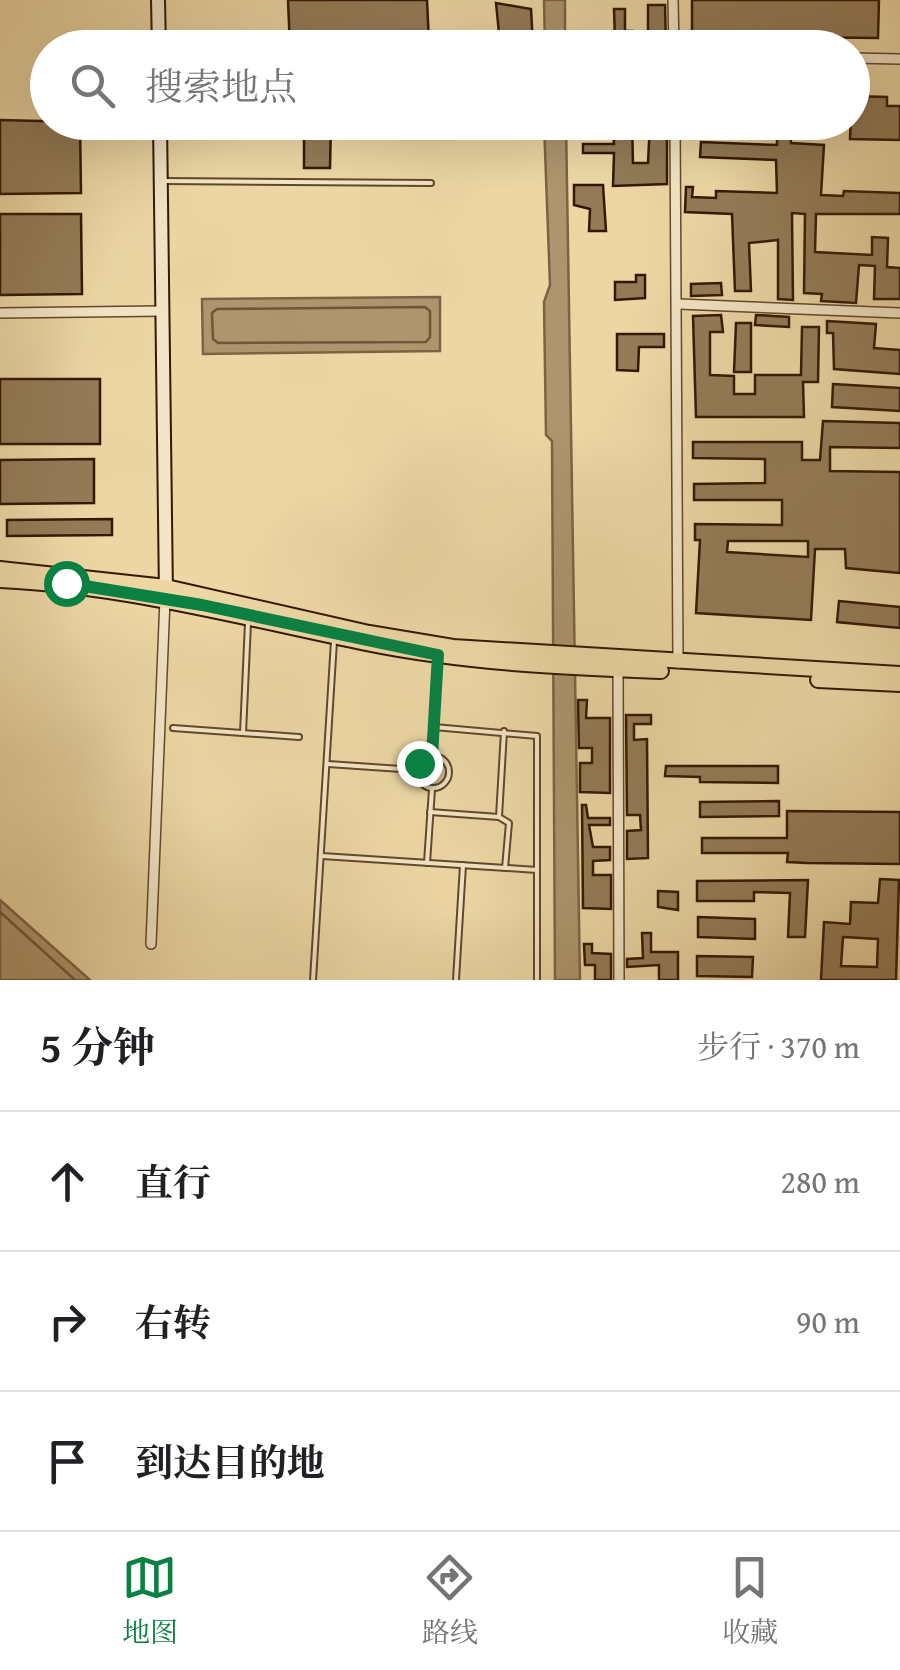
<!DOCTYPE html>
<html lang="zh">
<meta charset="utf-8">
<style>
body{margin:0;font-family:"Gentium Book Plus","Noto Serif SC",serif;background:#f2f2f2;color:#202124}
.stop{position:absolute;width:30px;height:30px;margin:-22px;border:8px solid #0b8043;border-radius:50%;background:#fff}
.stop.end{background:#0b8043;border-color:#fff;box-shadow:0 2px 10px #0008}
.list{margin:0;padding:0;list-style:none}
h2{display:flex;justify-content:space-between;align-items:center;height:130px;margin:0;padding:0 40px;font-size:42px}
h2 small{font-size:32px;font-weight:400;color:#757577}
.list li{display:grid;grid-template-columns:65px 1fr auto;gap:30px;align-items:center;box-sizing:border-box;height:140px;padding:0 40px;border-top:2px solid #e0e0e0}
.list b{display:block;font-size:38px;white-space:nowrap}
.list em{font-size:32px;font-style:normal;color:#757577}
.icon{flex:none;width:55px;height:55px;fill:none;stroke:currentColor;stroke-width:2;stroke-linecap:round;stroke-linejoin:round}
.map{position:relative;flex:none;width:900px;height:980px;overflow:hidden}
.search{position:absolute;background:#fff;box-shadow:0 10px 40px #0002;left:30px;right:30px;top:30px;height:110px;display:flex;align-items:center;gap:25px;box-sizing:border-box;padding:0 35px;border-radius:55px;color:#757577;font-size:38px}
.sheet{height:550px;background:#fff}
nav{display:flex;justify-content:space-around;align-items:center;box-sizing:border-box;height:140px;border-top:2px solid #e0e0e0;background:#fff;font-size:28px;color:#757577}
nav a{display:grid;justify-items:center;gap:5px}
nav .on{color:#0b8043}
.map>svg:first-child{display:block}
.water{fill:#ad956d;stroke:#7d6343;stroke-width:2.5}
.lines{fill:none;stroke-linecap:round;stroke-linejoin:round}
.shore{stroke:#705638;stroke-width:2.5}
.building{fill:#937b57;stroke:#341803;stroke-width:2.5;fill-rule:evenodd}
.lane-casing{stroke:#62482b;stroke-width:8}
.street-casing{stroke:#62482b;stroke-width:12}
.secondary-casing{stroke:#341803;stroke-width:16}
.primary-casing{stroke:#341803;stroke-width:18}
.lane{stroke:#f2e4c4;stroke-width:4}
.street{stroke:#f2e4c4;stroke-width:9}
.secondary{stroke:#f2e4c4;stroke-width:12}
.primary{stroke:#ebd6a4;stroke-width:14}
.route{stroke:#0b8043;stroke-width:12}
</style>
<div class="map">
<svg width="900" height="980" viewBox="0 0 900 980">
<rect width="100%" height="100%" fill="#ebd6a4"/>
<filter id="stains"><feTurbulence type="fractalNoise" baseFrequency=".002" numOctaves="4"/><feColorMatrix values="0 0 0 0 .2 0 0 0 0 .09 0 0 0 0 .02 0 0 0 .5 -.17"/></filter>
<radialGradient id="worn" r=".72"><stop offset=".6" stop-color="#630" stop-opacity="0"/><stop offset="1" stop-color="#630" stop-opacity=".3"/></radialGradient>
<!-- water -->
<g class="water">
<path d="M544 0H565V47H545Z"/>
<path d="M544 123H566L580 980H555L552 441 546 435 544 302 550 285Z"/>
<path d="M440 297V351L203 354 202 299Z"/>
<path d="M0 900 90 980H0Z"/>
</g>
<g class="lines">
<!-- shore -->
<g class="shore">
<path d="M425 307 430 311V337L426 342 218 343 213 339 212 313 217 309Z"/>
<path d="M0 912 75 980"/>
</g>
</g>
<!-- building -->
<g class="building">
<path d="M288 0H427L429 42 290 48Z"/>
<path d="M692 0H879L878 38 692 36Z"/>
<path d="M496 3 531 9 533 45 472 41V34L499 33Z"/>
<path d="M648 5H665L666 46H648Z"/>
<path d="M614 9H625V31H633L634 40 615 41Z"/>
<path d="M852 96 887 97V106H900V140L850 139Z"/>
<path d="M0 120 80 122 81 193 0 194Z"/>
<path d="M304 122H331L330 168H304Z"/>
<path d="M586 122H632L633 163H648L650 122H667V184L613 186 614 153H583V144H614L613 130 586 129Z"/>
<path d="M777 122H790L791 143 824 145 821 195 843 196 844 191 900 193V214H816L815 252 872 255V237L888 238 887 267 900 268V299H874L875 266 859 265 856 303 821 301 822 294 804 293 805 214 792 213 793 300 778 299V240L749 243 751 291H735L732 214 685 212 686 187H693L692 197 716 198V191L777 193 776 160 700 157 701 142 777 145Z"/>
<path d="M574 185H603L606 231H589L590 209 574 205Z"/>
<path d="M0 214H81L82 294 0 295Z"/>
<path d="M636 275H645V298L615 300V282H636Z"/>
<path d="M721 283 722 295 691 296V284Z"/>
<path d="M721 315 723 332H710V375L734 376V394H755V375H801L802 327H819L818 382H803L804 417H696L693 316Z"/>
<path d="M756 315 789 317V327L755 325Z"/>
<path d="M827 321 876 324 874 348 900 350V374L834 369 833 333H827Z"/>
<path d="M736 323H751V372H734Z"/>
<path d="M617 334H664V347H639L638 371 617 370Z"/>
<rect x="0" y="379" width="100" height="65"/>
<path d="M833 384 900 388V411L832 407Z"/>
<path d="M823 421 900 423V448L830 447V471L900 472V573L846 568 845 549H815L811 620 696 613 700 540H695V524L782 525V500H694V484L765 483V459L693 458V442H802V460H820ZM728 541H808V557L727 552Z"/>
<path d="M94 459V503L0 504V460Z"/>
<path d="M112 519V535L7 536V520Z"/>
<path d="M839 601 900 607V628L837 622Z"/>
<path d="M578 700H587L586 718H610V793L580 792V763H592V748H579Z"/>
<path d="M626 715H651V724H634V740L647 739 648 858 627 859V831L641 830 640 815H627Z"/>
<path d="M666 766H778V783L700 782V777L665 776Z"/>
<path d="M779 801V816L700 817V802Z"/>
<path d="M582 805H586L588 818H610V825H589L593 847H610V860L593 861V875H611V909L583 908Z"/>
<path d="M787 811 900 812V864L807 863 787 862 788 853H702V838H787Z"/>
<path d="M880 879 899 880 896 980H821L824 922 850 924 851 902 878 903ZM843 937 878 939 877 967 841 966Z"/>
<path d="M808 880 805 937H788L790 893 754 892V901H697V881Z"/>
<path d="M658 891 678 892V910L658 907Z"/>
<path d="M698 917 755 919V939L698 937Z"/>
<path d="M642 933H651V952H678V980H659V965L627 967V959L643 958Z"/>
<path d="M584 944H592V953L611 954V980H595V965H585Z"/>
<path d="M697 956 753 957 752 977 697 976Z"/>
</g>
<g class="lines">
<!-- lane casing -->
<g class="lane-casing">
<g id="lane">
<path d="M165 181 431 183"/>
<path d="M434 727 537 736V870"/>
<path d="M173 728 299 737"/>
<path d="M504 731 499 817 509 823 505 868"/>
<path d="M243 733 248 623"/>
<circle cx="433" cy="772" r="16"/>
<path d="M432 756 437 661"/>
<path d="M328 764 416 770"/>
<path d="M430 812 499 817"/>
<path d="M322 856 537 870V980"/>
<path d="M427 863 432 789"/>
<path d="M313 980 334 641"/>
<path d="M456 980 463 865"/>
</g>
</g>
<!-- street casing -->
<g class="street-casing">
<g id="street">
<path d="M673 0 674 48"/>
<path d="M852 58 900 59"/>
<path d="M675 122 678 663"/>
<path d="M679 304 900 313"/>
<path d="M0 313 163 311"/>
<path d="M618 669 619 980"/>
<path d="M151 944 165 599"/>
</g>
</g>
<!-- secondary casing -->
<g class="secondary-casing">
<g id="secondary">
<path d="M158 0 159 48"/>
<path d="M160 122 166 595"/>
</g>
</g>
<!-- primary casing -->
<g class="primary-casing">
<g id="primary">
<path d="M0 569 166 587 369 633 453 647 900 674"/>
<path d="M0 580C126 586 244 618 366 643 463 663 563 667 661 671"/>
<path d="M818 680 900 684"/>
</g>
</g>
<!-- lane -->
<use href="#lane" class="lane"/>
<!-- street -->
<use href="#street" class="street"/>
<!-- secondary -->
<use href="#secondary" class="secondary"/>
<!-- primary -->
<use href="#primary" class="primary"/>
</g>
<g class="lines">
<!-- route -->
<path class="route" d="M66 583 202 605 438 655 432 756 419 763"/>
</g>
<rect width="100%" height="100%" filter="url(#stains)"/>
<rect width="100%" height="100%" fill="url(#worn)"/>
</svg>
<div class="stop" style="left:66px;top:583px"></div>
<div class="stop end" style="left:419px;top:763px"></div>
<div class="search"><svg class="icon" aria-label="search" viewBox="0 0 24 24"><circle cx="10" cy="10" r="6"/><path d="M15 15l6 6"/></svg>搜索地点</div>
</div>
<section class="sheet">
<h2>5 分钟<small>步行 · 370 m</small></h2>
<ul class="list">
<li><svg class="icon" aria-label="ahead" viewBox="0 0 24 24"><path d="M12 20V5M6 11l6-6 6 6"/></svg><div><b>直行</b></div><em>280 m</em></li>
<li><svg class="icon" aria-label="right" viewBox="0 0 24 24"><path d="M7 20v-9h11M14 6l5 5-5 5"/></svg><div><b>右转</b></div><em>90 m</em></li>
<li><svg class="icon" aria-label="arrive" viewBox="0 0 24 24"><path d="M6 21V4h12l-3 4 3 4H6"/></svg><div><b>到达目的地</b></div></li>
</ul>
</section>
<nav>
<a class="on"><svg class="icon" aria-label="map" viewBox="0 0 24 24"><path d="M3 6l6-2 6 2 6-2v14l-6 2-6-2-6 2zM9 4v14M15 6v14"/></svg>地图</a>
<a><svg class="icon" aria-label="directions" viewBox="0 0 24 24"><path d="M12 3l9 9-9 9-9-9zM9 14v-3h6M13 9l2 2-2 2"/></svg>路线</a>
<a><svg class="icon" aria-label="saved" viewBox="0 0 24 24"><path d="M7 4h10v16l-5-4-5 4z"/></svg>收藏</a>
</nav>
